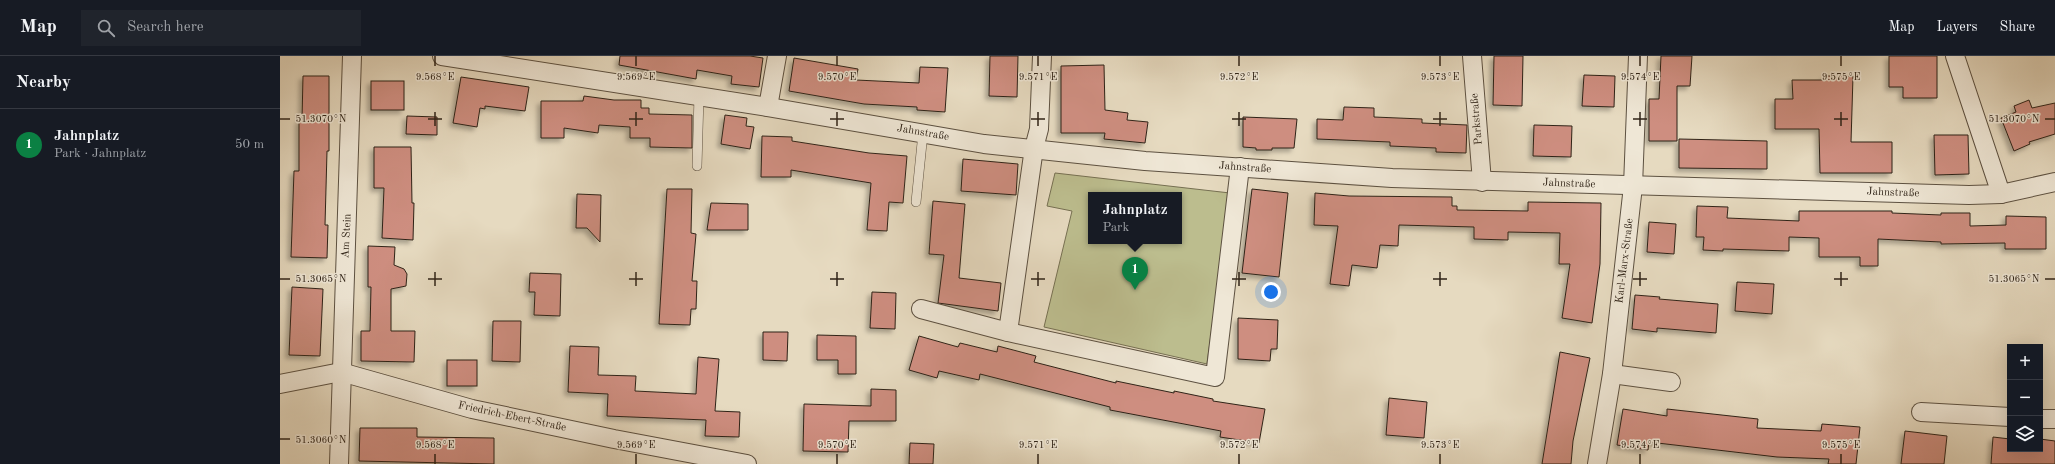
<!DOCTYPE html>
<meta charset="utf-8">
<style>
body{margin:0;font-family:"Old Standard TT",serif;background:#20242c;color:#f1f3f6}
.controls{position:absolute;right:12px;bottom:12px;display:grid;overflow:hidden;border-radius:0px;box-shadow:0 4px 16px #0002}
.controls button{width:36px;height:36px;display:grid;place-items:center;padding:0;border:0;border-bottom:1px solid #363941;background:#171b24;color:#f1f3f6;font:20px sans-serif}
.you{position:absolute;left:991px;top:236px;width:14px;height:14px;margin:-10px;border:3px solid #fff;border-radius:50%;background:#1a73e8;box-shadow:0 0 0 6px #1a73e833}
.badge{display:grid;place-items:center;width:26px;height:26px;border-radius:50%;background:#0b8043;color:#fff;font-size:13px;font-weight:700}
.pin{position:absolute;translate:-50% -33px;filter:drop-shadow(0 1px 2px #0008)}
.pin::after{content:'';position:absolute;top:21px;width:14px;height:12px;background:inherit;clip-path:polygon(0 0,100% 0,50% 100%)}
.popup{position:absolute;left:808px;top:136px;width:94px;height:52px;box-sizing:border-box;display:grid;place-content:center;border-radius:0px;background:#171b24;filter:drop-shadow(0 1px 3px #0005);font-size:13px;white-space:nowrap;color:#9ea1a6}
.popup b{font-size:15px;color:#f1f3f6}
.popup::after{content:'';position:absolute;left:50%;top:100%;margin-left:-8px;border:8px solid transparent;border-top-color:#171b24}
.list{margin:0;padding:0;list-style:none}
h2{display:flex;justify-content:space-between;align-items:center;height:52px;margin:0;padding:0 16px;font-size:17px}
h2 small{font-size:13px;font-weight:400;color:#9ea1a6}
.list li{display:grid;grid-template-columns:26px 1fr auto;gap:12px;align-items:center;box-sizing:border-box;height:72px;padding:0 16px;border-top:1px solid #363941}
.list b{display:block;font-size:15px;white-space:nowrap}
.list p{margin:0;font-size:13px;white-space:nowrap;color:#9ea1a6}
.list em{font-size:13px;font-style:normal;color:#9ea1a6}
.icon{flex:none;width:22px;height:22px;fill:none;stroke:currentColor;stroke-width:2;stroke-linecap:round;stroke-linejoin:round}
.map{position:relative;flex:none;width:1775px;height:408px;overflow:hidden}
header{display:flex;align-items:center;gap:24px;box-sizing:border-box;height:56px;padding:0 20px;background:#171b24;border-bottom:1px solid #363941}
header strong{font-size:19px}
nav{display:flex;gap:22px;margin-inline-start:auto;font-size:14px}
.search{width:280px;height:36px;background:#20242c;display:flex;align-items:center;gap:10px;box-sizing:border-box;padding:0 14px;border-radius:0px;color:#9ea1a6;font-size:15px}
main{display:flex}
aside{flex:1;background:#171b24}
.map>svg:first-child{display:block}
.green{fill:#bcbd8e;stroke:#767052;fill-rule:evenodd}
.building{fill:#ce8e80;stroke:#2f2317;filter:url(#shadow)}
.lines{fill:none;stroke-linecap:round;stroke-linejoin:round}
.lane-casing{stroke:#5d5141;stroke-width:10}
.street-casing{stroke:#5d5141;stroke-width:20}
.lane{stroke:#efe7d6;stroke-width:9}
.street{stroke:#efe7d6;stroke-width:18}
.ticks{fill:none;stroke:#2f2317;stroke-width:1.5}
.labels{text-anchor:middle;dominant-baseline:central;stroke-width:3;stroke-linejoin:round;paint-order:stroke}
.street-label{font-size:11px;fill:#2f2317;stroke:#efe7d6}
.ticks-label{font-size:10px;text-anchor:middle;fill:#2f2317;stroke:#efe7d6;stroke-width:3;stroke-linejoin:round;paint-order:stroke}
</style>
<header>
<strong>Map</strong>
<div class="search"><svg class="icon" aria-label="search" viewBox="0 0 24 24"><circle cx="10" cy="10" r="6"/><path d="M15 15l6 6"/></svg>Search here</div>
<nav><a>Map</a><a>Layers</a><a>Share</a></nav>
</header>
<main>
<aside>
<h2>Nearby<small></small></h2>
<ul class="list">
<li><span class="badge">1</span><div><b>Jahnplatz</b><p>Park · Jahnplatz</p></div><em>50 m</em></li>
</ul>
</aside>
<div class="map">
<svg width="1775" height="408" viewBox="0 0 1775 408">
<defs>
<filter id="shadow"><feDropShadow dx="-3.5" dy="3.5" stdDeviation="2" flood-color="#0004"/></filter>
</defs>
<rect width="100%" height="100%" fill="#e6dac0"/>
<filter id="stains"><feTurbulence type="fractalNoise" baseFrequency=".005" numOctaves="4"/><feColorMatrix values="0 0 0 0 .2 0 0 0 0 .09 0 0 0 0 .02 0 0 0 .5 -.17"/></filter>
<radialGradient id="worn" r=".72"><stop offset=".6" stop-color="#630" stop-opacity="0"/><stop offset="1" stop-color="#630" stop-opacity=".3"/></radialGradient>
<!-- green -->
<path class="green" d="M775 117 950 137 927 308 764 271 792 155 767 150ZM811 139H899V185H811Z"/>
<!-- building -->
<g class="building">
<path d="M340 0H470L483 2 479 31 451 28 452 20 417 14 416 23 339 9Z"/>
<path d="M710 0H738L737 41 709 40Z"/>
<path d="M1214 0H1243L1242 50 1213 49Z"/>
<path d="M1381 0H1412L1410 30H1397V85H1369V43H1379Z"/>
<path d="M1609 0H1657V42H1623V31H1609Z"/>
<path d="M514 2 578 13 576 24 639 27 640 11 668 12 665 56 637 54V51L584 48 509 35Z"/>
<path d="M824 9 825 54 848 57 847 64 868 66 865 87 824 83 825 77H781V10Z"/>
<path d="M1304 19 1335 20 1334 51 1302 50Z"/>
<path d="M23 20H49V95H47L45 169H48L47 202 11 201 14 115H19V64H22Z"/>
<path d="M1544 20H1573L1571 86H1612V117H1540L1539 73H1495V43H1513L1512 24H1544Z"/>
<path d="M181 21 249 31 245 55 205 50V53L200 52 197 71 173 67Z"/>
<rect x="91" y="25" width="33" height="29"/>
<path d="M304 40 334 44H361V52H369V58L412 59V92L370 91V82H350V71L319 69 318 77 284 72V82H261V45H303Z"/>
<path d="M1749 44 1752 52 1775 47V78L1749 86 1750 88 1734 95 1721 62 1736 56 1734 50Z"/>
<path d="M1064 51 1094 52V61L1142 63V67L1187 69 1186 97 1156 96V92L1110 90V86L1037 83V63L1063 64Z"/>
<path d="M445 59 467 62 466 70 474 71 470 93 441 88Z"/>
<path d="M127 60 157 61V79L126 78Z"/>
<path d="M963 61 1017 63 1014 92H992V94H976V92L963 91Z"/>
<path d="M1254 69 1292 70 1291 101 1253 100Z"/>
<path d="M1654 79H1688L1689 118 1655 119Z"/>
<path d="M482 80 512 81V85L589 97 627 100 623 147 609 146 607 175 587 174 591 127 511 114V121H481Z"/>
<path d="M1399 83 1487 85V113L1399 112Z"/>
<path d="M94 91H131L132 147H134L133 184 102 182 104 132H94Z"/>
<path d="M683 103 738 108 736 139 681 135Z"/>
<path d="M387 133H412L411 177 416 178 412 225H417L416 253H411L410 269 379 268Z"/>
<path d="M972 133 1008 137 999 221 962 217Z"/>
<path d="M1035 137 1069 140 1172 141V150H1177V154L1248 155V146L1321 147 1320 208 1312 267 1282 262 1290 208H1279L1280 177 1228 176V184L1194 183V171L1119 169 1118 190 1100 189 1097 212 1072 209 1069 230 1050 228 1058 170 1034 169Z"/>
<path d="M297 138 321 139 320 186 307 172H296Z"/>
<path d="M653 145 685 148 679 222 721 227 718 255 658 247 664 199 649 198Z"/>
<path d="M431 147 468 148V174H427Z"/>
<path d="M1417 150 1448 151 1447 162 1519 165V155H1612V157L1661 159V157H1690V170L1726 169V160L1766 161V193H1725V187L1661 188V186L1598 183V210H1580V201H1539V182L1509 181V195L1443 193V195L1423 194 1424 181H1416Z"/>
<path d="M1369 166 1396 168 1394 198 1367 196Z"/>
<path d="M88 190 115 191 114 209 124 213 127 218 126 230 111 233V275H135L134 306 81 305V275H90L91 231H88Z"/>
<path d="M250 217 281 218 280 260 254 259 255 236H249Z"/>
<path d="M1457 226 1494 228 1492 258 1455 255Z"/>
<path d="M12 231 43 233 40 300 9 299Z"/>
<path d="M592 236 616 237 615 273 590 272Z"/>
<path d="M1355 239 1380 241 1379 243 1438 248 1436 277 1377 272V276L1352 273Z"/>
<path d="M958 262 998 264 997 293H991L990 305 958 303Z"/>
<path d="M213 265H241L240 306 212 305Z"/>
<path d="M483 276H508L507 305 483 304Z"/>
<path d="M537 279 576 280V318H558V304H537Z"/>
<path d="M639 280 678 291 680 287 717 296 718 290 756 300 754 306 836 327V325L894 337V335L933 343V345L985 353 979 387 940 381 941 375 830 354V351L700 318 699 324 659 315 657 322 629 314Z"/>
<path d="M290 290 319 291 318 319 356 320 355 335 416 338 418 301 439 303 435 355 460 356 459 381 425 380 426 364 327 360 328 338 288 336Z"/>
<path d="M1280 296 1310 302 1293 385 1291 408H1262Z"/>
<rect x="167" y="304" width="30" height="26"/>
<path d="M591 333 616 334V365H569L568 396 523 395 524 348 591 350Z"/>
<path d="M1109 342 1147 346 1144 382 1106 379Z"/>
<path d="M1343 353 1387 360V353L1478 363 1477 372 1541 375 1542 368 1580 371 1576 408H1548L1549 403 1497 401 1369 386 1368 394 1337 389Z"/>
<path d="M80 372H137V381L214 382V408L79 405Z"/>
<path d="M1625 375 1667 380 1664 408H1621Z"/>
<path d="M1713 381 1730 383V393H1760V383L1775 385V408H1711Z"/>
<path d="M630 387 654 388 653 408H629Z"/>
</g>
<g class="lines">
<!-- lane casing -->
<g class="lane-casing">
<g id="lane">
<path d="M417 110 419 40"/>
<path d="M636 146 643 77"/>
</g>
</g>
<!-- street casing -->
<g class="street-casing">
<g id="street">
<path d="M162 0 488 51 704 88 865 105 1112 122 1689 139 1721 138 1775 126"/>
<path d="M762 0 759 73 754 92 728 276 935 321 960 111"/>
<path d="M1192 0 1202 126"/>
<path d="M1675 0 1721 138"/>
<path d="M488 51 497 0"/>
<path d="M641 253 728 276"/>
<path d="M1332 318 1391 326"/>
<path d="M0 328 61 316 192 353 334 383 467 408"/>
<path d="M1641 356 1730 361"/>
<path d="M1760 363H1775"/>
<path d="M59 408 72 0"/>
<path d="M1317 408 1332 318 1353 130 1358 0"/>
</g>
</g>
<!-- lane -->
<use href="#lane" class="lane"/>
<!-- street -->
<use href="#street" class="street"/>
</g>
<!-- ticks -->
<path class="ticks" d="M155 0V10M356 0V10M557 0V10M758 0V10M959 0V10M1160 0V10M1360 0V10M1561 0V10M155 56V70M356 56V70M557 56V70M758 56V70M959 56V70M1160 56V70M1360 56V70M1561 56V70M0 63H10M148 63H162M349 63H363M550 63H564M751 63H765M952 63H966M1153 63H1167M1353 63H1367M1554 63H1568M1765 63H1775M155 216V230M356 216V230M557 216V230M758 216V230M959 216V230M1160 216V230M1360 216V230M1561 216V230M0 223H10M148 223H162M349 223H363M550 223H564M751 223H765M952 223H966M1153 223H1167M1353 223H1367M1554 223H1568M1765 223H1775M0 383H10M155 398V408M356 398V408M557 398V408M758 398V408M959 398V408M1160 398V408M1360 398V408M1561 398V408"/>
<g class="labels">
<!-- street labels -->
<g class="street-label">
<text transform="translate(1197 63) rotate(-95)">Parkstraße</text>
<text transform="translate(643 77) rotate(10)">Jahnstraße</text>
<text transform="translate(965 112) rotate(4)">Jahnstraße</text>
<text transform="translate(1289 128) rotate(2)">Jahnstraße</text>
<text transform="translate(1613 137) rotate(2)">Jahnstraße</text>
<text transform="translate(67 180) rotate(-87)">Am Stein</text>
<text transform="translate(1345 205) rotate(-83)">Karl-Marx-Straße</text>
<text transform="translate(232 361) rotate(12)">Friedrich-Ebert-Straße</text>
</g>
</g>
<g class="ticks-label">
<text x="155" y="24">9.568°E</text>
<text x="356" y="24">9.569°E</text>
<text x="557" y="24">9.570°E</text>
<text x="758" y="24">9.571°E</text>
<text x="959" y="24">9.572°E</text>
<text x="1160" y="24">9.573°E</text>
<text x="1360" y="24">9.574°E</text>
<text x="1561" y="24">9.575°E</text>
<text x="41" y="66">51.3070°N</text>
<text x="1734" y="66">51.3070°N</text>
<text x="41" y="226">51.3065°N</text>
<text x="1734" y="226">51.3065°N</text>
<text x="41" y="387">51.3060°N</text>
<text x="155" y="392">9.568°E</text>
<text x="356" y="392">9.569°E</text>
<text x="557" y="392">9.570°E</text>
<text x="758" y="392">9.571°E</text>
<text x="959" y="392">9.572°E</text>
<text x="1160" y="392">9.573°E</text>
<text x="1360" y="392">9.574°E</text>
<text x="1561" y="392">9.575°E</text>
</g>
<rect width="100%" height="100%" filter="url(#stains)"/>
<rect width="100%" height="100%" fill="url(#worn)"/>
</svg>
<div class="controls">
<button>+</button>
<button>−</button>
<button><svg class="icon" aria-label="layers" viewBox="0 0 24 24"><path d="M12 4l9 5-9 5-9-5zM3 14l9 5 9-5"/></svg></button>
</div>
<div class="you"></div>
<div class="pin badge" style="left:855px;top:234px">1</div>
<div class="popup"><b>Jahnplatz</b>Park</div>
</div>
</main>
